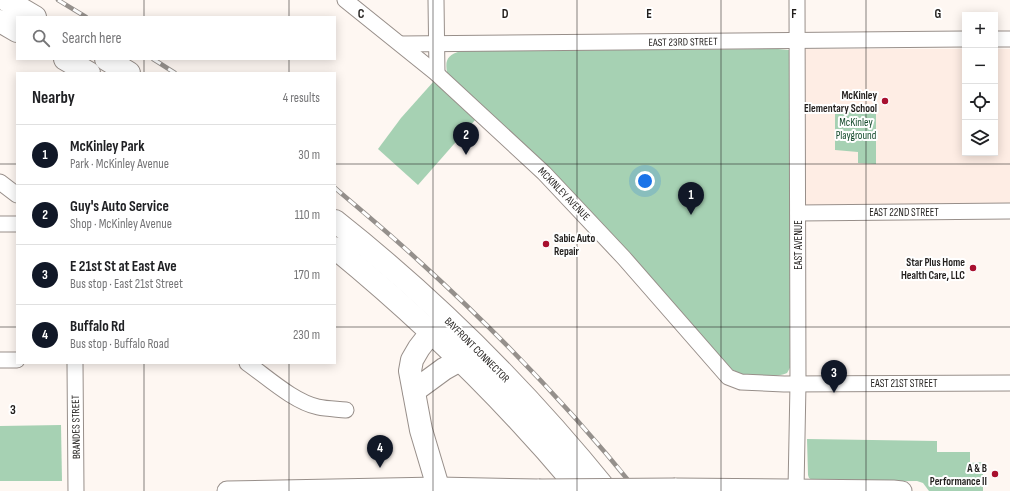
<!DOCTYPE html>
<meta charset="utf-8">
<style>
body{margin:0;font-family:"Sofia Sans Condensed",sans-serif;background:#f6f6f6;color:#202124}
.controls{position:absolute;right:12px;top:12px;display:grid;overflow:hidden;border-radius:0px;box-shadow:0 2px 10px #0003}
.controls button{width:36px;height:36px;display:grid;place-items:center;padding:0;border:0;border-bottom:1px solid #e0e0e0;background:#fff;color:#202124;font:20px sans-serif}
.you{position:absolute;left:645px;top:181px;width:14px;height:14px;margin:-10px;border:3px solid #fff;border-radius:50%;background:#1a73e8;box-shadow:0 0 0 6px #1a73e833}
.badge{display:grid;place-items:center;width:26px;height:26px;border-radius:50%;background:#111827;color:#fff;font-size:13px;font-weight:700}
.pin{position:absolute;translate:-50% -33px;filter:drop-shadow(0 1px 2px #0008)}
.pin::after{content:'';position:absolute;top:21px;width:14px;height:12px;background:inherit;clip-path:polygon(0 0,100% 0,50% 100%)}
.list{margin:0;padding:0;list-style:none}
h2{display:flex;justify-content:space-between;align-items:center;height:52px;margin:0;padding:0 16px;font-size:17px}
h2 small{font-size:13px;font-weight:400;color:#757577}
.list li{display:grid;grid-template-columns:26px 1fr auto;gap:12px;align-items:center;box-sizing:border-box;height:60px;padding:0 16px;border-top:1px solid #e0e0e0}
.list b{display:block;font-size:15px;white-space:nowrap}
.list p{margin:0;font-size:13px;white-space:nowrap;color:#757577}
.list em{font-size:13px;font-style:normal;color:#757577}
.icon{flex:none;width:22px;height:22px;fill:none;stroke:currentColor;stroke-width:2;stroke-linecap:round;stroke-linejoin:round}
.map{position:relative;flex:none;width:1010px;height:491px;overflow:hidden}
.search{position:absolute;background:#fff;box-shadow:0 2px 10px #0003;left:16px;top:16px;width:320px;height:44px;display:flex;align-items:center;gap:10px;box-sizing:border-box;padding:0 14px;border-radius:0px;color:#757577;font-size:15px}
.panel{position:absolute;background:#fff;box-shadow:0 2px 10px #0003;left:16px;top:72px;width:320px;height:292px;border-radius:0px}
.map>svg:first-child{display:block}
.built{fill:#feede4}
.green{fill:#a6d1b3}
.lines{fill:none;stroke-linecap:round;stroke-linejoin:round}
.minor-casing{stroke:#988f8a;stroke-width:17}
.major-casing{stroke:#988f8a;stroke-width:21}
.highway-casing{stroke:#988f8a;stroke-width:24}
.minor{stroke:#fff;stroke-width:15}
.major{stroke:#fff;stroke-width:19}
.highway{stroke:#fff;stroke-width:22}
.rail-casing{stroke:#95908c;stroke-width:4.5}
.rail{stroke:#fff;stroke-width:3;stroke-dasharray:9;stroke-linecap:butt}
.major-bridge-casing{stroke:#988f8a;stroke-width:21;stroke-linecap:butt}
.major-bridge{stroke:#fff;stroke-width:19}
.grid{fill:none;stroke:#221f1d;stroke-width:1;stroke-opacity:0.55}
.poi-dot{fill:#a8102f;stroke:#fff;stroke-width:1.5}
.labels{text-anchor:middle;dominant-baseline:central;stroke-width:4;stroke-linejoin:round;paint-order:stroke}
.street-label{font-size:11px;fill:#221f1d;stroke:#fff}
.poi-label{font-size:11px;font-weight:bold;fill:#221f1d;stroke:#fff;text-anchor:end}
.park-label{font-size:11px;fill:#134a2b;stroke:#fff}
.grid-label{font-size:13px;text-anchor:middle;font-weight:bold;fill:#221f1d;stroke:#fff;stroke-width:4;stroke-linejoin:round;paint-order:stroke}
</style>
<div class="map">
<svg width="1010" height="491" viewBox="0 0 1010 491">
<rect width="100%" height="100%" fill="#fef7f2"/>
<!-- built -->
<path class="built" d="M805 49H965V153H995V49H1010V204L806 205Z"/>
<!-- green -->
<g class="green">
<path d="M778 49 789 50 791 366 787 373C777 378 750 377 739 373 734 371 730 368 725 365L677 307 637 262 447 73C445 60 447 55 461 51Z"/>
<path d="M434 81 476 119 418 185 378 149 401 118Z"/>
<path d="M835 105 876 106V164L858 163V152L835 150Z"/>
<path d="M61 425 62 481H0V426Z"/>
<path d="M807 439 937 441V452H970V463L983 462V491H929L923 483 917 481 815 482 809 478 808 475Z"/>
</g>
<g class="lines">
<!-- minor casing -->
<g class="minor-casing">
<g id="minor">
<path d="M345 0 437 74 544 173 624 258 728 377 741 382 784 384 1010 383"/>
<path d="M436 0 437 74"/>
<path d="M995 39H1010"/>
<path d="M401 44 965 39"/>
<path d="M0 182 17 195"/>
<path d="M798 213 1010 211"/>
<path d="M0 224H17"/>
<path d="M0 360H17"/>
<path d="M75 363 76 491"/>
<path d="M247 363C267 377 294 402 318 407 327 409 337 409 346 410"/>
<path d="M796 489 798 384 797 0"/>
</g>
</g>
<!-- major casing -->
<g class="major-casing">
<g id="major">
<path d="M675 488 893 490 902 491"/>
<path d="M227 491 438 487 539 489"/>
</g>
</g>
<!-- highway casing -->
<g class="highway-casing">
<g id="highway">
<path d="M6 0 35 17"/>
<path d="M0 21 17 31"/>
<path d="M65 59 89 73"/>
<path d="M106 59 129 73"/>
<path d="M335 221C435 300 527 392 607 491"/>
<path d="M335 248C424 321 507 402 581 491"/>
<path d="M414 391 444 369 460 360"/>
<path d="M438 487 421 430 410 371 412 360 419 348 440 321"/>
</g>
</g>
<!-- minor -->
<use href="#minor" class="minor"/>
<!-- major -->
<use href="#major" class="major"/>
<!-- highway -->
<use href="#highway" class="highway"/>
<!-- rail casing -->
<g class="rail-casing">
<g id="rail">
<path d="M58 0 86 17"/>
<path d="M153 59 175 73"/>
<path d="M335 188C363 212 392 236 420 262 498 333 571 409 637 491"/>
</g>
</g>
<!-- rail -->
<use href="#rail" class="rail"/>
<!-- major-bridge casing -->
<g class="major-bridge-casing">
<path id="major-bridge" d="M539 489 675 488"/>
</g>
<!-- major-bridge -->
<use href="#major-bridge" class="major-bridge"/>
</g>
<!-- grid -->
<path class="grid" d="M144 0V17M289 0V17M433 0V491M577 0V491M721 0V491M866 0V491M144 59V73M289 59V73M0 164H17M335 164H1010M0 327H17M335 327H1010M144 363V491M289 363V491"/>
<!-- markers -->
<g class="poi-dot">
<circle cx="885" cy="101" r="4"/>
<circle cx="546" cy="244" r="4"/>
<circle cx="973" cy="268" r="4"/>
<circle cx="995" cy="474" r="4"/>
</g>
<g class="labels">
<!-- street labels -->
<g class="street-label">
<text transform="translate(683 42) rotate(-1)">EAST 23RD STREET</text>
<text transform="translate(564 194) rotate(46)">MCKINLEY AVENUE</text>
<text x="904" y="212">EAST 22ND STREET</text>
<text transform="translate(798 245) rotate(-90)">EAST AVENUE</text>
<text transform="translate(477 350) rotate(45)">BAYFRONT CONNECTOR</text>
<text x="904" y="383">EAST 21ST STREET</text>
<text transform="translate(76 427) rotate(-91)">BRANDES STREET</text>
</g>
<!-- poi labels -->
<g class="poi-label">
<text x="877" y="95">McKinley<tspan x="877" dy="13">Elementary School</tspan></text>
<text x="554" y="238" text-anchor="start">Sabic Auto<tspan x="554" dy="13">Repair</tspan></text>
<text x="965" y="262">Star Plus Home<tspan x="965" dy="13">Health Care, LLC</tspan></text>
<text x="987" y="468">A &amp; B<tspan x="987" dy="13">Performance II</tspan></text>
</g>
<!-- park labels -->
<g class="park-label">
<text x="856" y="122">McKinley<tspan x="856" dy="13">Playground</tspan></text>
</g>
</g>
<g class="grid-label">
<text x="361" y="18">C</text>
<text x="505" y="18">D</text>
<text x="649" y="18">E</text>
<text x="794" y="18">F</text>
<text x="938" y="18">G</text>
<text x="13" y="414">3</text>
</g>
</svg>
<div class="controls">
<button>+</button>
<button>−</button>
<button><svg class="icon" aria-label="locate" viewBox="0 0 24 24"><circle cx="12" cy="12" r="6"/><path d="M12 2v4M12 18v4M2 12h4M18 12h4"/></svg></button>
<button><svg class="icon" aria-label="layers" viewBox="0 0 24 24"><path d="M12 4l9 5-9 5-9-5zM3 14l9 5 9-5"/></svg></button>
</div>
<div class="you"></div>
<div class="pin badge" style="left:691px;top:215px">1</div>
<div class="pin badge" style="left:466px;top:155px">2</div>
<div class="pin badge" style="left:834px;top:393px">3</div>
<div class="pin badge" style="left:380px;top:468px">4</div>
<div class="search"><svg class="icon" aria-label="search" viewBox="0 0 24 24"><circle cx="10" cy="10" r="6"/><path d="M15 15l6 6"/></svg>Search here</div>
<section class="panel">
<h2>Nearby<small>4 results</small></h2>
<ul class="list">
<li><span class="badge">1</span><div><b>McKinley Park</b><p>Park · McKinley Avenue</p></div><em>30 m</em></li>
<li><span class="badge">2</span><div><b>Guy's Auto Service</b><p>Shop · McKinley Avenue</p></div><em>110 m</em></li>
<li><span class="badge">3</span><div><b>E 21st St at East Ave</b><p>Bus stop · East 21st Street</p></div><em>170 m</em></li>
<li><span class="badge">4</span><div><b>Buffalo Rd</b><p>Bus stop · Buffalo Road</p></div><em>230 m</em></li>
</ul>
</section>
</div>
